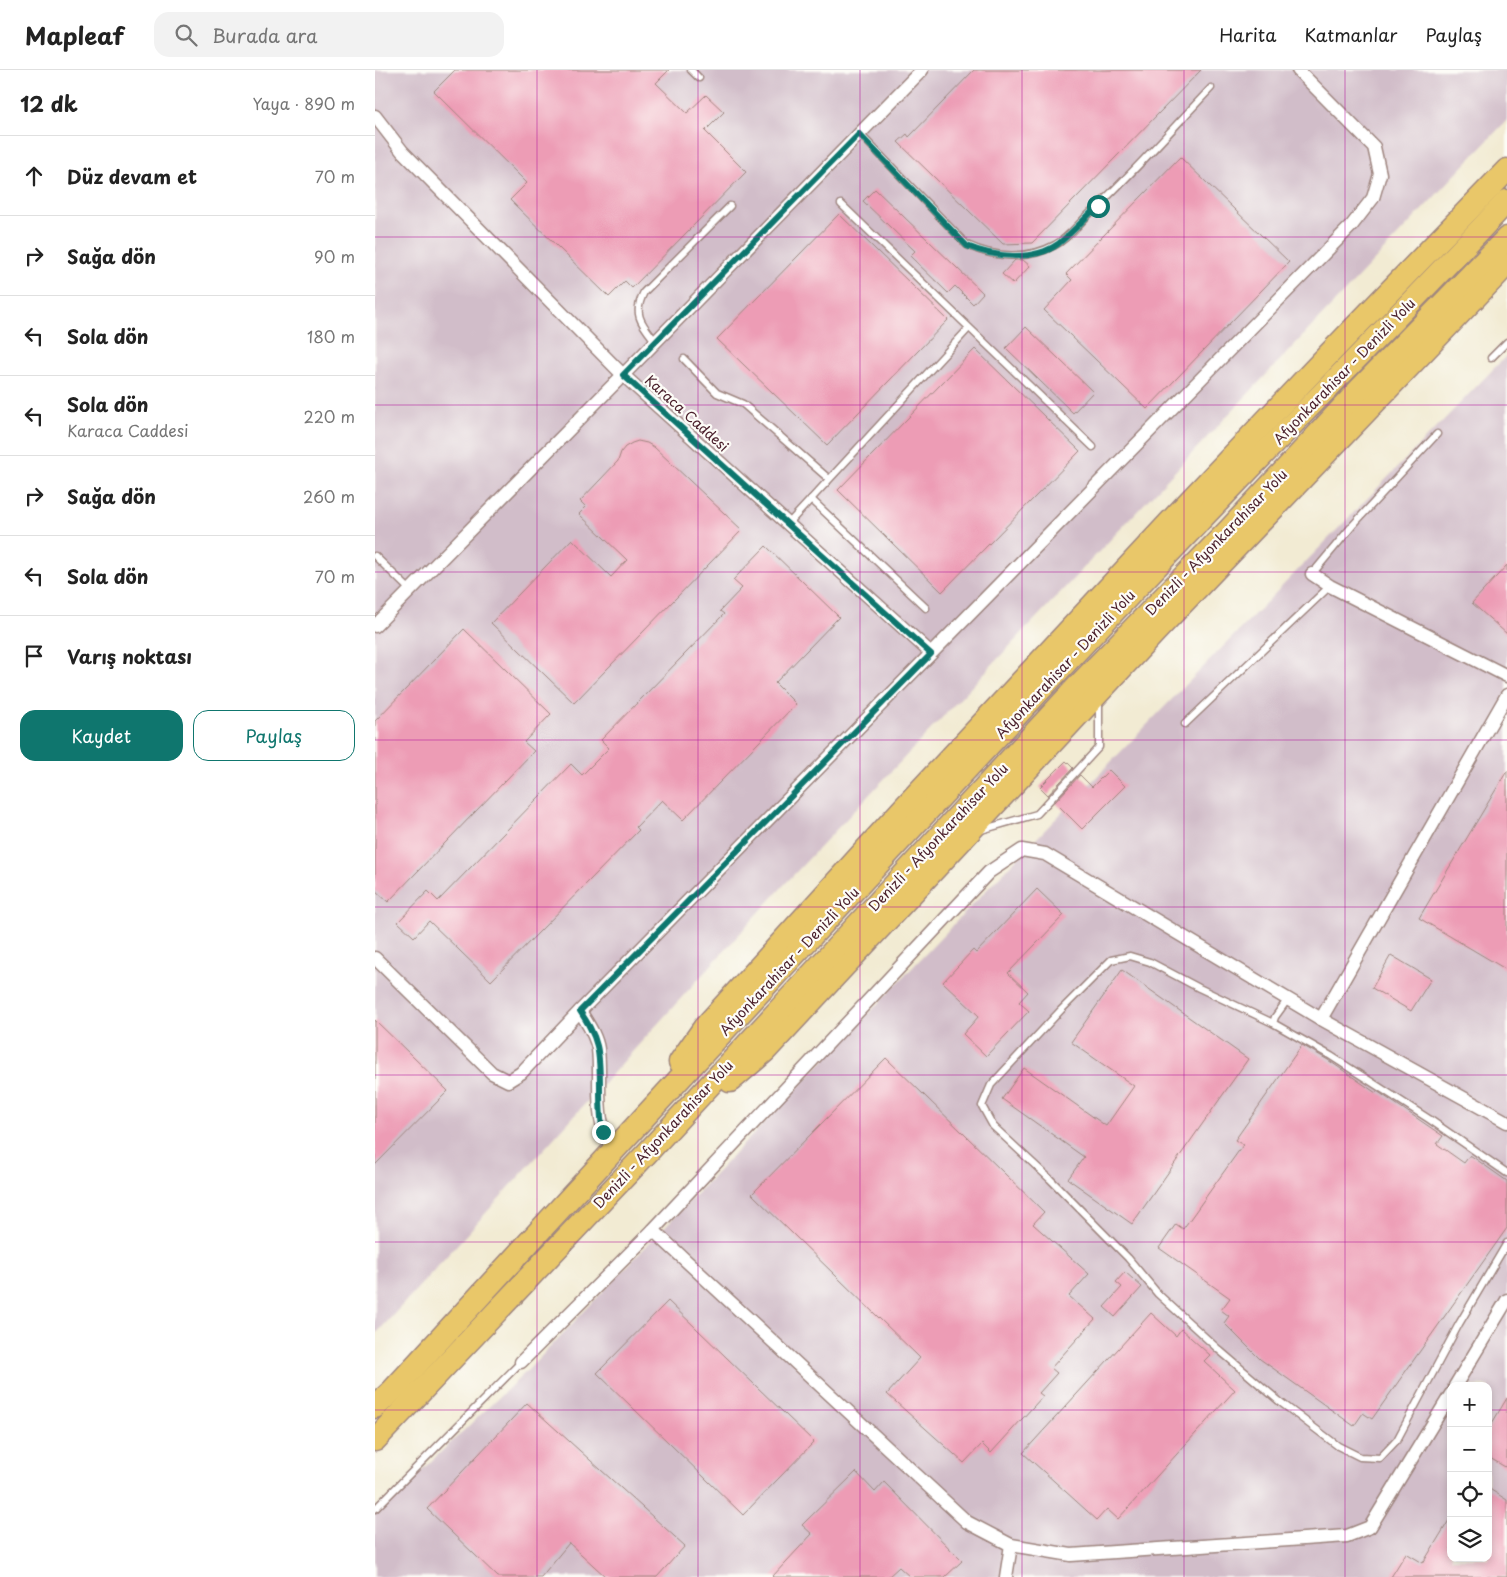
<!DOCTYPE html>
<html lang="tr">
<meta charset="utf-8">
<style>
body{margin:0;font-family:"Playpen Sans",sans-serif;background:#f2f2f2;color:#222}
.controls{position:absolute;right:15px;bottom:15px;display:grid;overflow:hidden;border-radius:10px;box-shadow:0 2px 8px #0003}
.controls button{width:45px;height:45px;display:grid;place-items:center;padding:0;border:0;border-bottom:1px solid #e0e0e0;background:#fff;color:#222;font:25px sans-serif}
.stop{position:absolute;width:15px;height:15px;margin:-11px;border:4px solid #0f766e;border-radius:50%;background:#fff}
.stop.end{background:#0f766e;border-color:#fff;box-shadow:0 1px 5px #0008}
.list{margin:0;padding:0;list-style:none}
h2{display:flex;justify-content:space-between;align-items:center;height:65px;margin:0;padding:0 20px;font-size:21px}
h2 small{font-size:16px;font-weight:400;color:#767676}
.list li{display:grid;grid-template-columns:32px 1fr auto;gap:15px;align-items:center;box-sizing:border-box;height:80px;padding:0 20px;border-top:1px solid #e0e0e0}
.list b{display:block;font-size:19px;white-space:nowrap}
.list p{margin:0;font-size:16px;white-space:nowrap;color:#767676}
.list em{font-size:16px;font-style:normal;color:#767676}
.actions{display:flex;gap:10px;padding:15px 20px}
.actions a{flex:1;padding:11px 0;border:1px solid #0f766e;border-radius:15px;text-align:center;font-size:18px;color:#0f766e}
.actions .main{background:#0f766e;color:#fff}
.icon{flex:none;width:28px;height:28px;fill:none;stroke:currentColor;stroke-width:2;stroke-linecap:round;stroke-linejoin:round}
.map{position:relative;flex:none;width:1132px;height:1507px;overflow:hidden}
header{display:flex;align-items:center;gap:30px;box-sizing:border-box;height:70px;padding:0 25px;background:#fff;border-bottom:1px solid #e0e0e0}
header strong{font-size:24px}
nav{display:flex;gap:28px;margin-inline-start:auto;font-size:18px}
.search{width:350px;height:45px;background:#f2f2f2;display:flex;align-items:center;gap:12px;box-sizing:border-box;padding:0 18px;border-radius:15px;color:#767676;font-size:19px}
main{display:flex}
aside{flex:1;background:#fff}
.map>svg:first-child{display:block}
.industrial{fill:#d1bdc9;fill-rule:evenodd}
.building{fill:#ed9cb5}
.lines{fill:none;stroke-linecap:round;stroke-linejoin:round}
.lane-casing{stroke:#9e857f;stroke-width:9}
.street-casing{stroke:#9e857f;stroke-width:15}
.highway-casing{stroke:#9e857f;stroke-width:25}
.lane{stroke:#fff;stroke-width:6}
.street{stroke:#fff;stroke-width:12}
.highway{stroke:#e9c769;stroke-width:22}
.route{stroke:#0f766e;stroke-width:6}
.grid{fill:none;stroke:#b5179e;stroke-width:1;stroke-opacity:0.55}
.labels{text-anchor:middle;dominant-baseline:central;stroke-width:4.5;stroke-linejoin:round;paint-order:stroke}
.street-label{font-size:14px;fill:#4a1f2b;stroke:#fdfcf7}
</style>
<header>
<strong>Mapleaf</strong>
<div class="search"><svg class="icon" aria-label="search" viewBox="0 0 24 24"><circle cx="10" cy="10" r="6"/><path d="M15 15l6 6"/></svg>Burada ara</div>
<nav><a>Harita</a><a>Katmanlar</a><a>Paylaş</a></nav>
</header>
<main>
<aside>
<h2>12 dk<small>Yaya · 890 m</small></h2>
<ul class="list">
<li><svg class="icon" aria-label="ahead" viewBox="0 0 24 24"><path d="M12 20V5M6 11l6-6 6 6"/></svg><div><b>Düz devam et</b></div><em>70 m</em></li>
<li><svg class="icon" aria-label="right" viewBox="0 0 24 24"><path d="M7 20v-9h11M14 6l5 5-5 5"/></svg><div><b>Sağa dön</b></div><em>90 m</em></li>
<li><svg class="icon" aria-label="left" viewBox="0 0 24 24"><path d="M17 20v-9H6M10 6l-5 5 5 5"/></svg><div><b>Sola dön</b></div><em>180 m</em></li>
<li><svg class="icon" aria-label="left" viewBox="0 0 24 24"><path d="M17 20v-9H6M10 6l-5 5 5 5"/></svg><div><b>Sola dön</b><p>Karaca Caddesi</p></div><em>220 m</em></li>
<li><svg class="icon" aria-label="right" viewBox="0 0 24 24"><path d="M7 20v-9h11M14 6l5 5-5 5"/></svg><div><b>Sağa dön</b></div><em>260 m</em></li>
<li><svg class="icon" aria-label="left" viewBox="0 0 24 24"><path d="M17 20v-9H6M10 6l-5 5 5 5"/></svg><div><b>Sola dön</b></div><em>70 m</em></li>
<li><svg class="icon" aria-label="arrive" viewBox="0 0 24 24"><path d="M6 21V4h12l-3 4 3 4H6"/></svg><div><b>Varış noktası</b></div></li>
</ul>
<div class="actions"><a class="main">Kaydet</a><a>Paylaş</a></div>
</aside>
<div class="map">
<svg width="1132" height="1507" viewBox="0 0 1132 1507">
<rect width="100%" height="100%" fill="#fdfcf7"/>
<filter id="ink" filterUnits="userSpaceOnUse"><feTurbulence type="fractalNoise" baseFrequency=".02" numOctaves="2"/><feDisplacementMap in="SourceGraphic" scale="10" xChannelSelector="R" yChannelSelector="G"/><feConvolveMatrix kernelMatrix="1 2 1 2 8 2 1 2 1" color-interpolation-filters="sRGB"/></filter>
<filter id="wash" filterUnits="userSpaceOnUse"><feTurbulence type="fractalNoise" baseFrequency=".0096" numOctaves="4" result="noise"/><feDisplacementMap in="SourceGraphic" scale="20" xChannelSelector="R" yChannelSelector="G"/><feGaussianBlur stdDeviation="1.12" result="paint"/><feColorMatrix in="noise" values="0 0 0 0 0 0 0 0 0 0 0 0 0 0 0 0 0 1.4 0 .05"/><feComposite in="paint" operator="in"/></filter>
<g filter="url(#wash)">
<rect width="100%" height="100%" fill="#f2ebd3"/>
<!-- industrial -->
<g class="industrial">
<path d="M0 0H1132V50L408 816 0 1265Z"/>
<path d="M1132 285V1507H0V1444L153 1300 623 808ZM1076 1316H1113V1488H1076Z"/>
</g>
<g id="blocks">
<!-- building -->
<g class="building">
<path d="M80 0H294L281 13 312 43 331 25 349 42 330 61 371 102 257 218 250 211 234 227 135 130 152 113 59 21Z"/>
<path d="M599 0H826L657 173 628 174 523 72 532 64 534 67Z"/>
<path d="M805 87 914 192 772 339 669 240 697 210 691 204Z"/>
<path d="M500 119 608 223 598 234 580 216 573 223 535 186 540 181 488 131Z"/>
<path d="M464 144 573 250 452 375 342 269Z"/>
<path d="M640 190H648L655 196 638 214 627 204Z"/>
<path d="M651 257 718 322 698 343 631 278Z"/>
<path d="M600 279 705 381 567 522 463 420Z"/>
<path d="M263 371 272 373 279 377 367 460 199 633 116 553 197 469 236 507 252 490 204 444 211 437 205 431 243 391 246 382 250 377 257 373Z"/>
<path d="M391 476 464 547 400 613 421 634 308 750 287 730 261 757 264 760 116 911 54 851 39 867 23 852 53 821 63 831 196 694 207 705 234 678 226 670 349 544 345 541 367 518 358 510Z"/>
<path d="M1132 495V564L1097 533Z"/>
<path d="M89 559 176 644 149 672 159 681 13 832 0 820V651Z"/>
<path d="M691 691 698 698 673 725 665 717Z"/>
<path d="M734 700 750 716 707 759 680 732 705 705 717 717Z"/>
<path d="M1132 701V900L1044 848Z"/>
<path d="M662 819 689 845 633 903 653 922 644 932 654 941 611 986 588 964 604 946 568 912 598 880 601 883Z"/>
<path d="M1016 885 1056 909 1036 941 997 918Z"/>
<path d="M747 900 873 989 757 1154 693 1109 709 1087 627 1029 649 998 731 1056 759 1016 696 972Z"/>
<path d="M0 950 73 1021 0 1095Z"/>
<path d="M927 975 953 990 1001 1023 1002 1021 1068 1066 1062 1074 1089 1093 1095 1085 1132 1111V1158L997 1349 988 1343 979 1356 885 1289 849 1253 854 1246 846 1240 855 1228 784 1178 801 1154 808 1159 868 1075 860 1070Z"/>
<path d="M511 988 669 1142 658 1154 714 1204 694 1226 720 1249 676 1298 682 1303 664 1323 668 1326 616 1383 607 1374 589 1393 512 1324 545 1288 377 1124Z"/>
<path d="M750 1202 767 1217 740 1247 729 1237 747 1217 741 1212Z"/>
<path d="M293 1231 439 1372 368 1445 222 1303Z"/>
<path d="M776 1243 801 1266 806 1259 835 1285 829 1291 860 1320 743 1449 732 1439 722 1450 648 1383Z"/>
<path d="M1132 1328V1398L1113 1387V1360Z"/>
<path d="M152 1333 310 1476 282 1507H231L194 1473 166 1507H123L52 1439Z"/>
<path d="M481 1402 500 1422 509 1412 587 1491 570 1507H535L524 1497 513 1507H397L437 1464 427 1455Z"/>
<path d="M1113 1418 1132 1430V1507H1016L1031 1483 1048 1493 1076 1447V1488H1113Z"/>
</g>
</g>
</g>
<g filter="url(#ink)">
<use href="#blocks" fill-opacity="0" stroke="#9e857f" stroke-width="1"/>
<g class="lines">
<!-- lane casing -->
<g class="lane-casing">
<g id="lane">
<path d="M316 0 324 8"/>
<path d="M484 63 592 175C620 188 653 190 680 175 692 169 702 156 711 147 755 107 795 61 836 18"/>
<path d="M466 134 718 377"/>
<path d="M281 272C267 254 257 245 269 222L355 136"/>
<path d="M1116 288 1132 272"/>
<path d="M309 289 342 323 368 334 454 409"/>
<path d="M436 429 551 538"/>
<path d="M413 454 594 258"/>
<path d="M0 486 35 520"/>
<path d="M937 504 978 455 1062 364"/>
<path d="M810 654 955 516"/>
<path d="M606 760 662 744 724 677V631"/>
<path d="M898 953 900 947 913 929"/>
<path d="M1132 1103 1054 1049 956 986 898 953 824 918 775 892 755 886 736 890 686 940 616 1015 607 1036 618 1056 675 1109 753 1188 783 1224 843 1279 904 1331 963 1376 985 1387 1005 1388 1022 1370 1084 1254 1132 1173"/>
<path d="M0 1439 146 1292"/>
</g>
</g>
<!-- street casing -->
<g class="street-casing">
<g id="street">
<path d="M0 46 27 81 248 305 556 583"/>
<path d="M937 504 955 516 1132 606"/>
<path d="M0 556 248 305 547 0"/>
<path d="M0 888 117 1003 133 1011 146 1003 205 941 977 155 998 128 1005 104 999 77 923 0"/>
<path d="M205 941C212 953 221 965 223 979 227 1012 217 1053 239 1080"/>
<path d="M946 949 1132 625"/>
<path d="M278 1160 592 1452 636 1475 696 1485 972 1466 995 1457 1076 1324"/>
<path d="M146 1292 278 1160 614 802 647 780 670 784 946 949 1132 1052"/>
<path d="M1080 1316 1132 1230"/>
<path d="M631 1507 636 1475"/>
</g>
</g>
<!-- highway casing -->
<g class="highway-casing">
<g id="highway">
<path d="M305 992 329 958 526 741 808 438 955 283 1132 100"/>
<path d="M355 1011 390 981 781 561 1132 194"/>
<path d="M0 1337 18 1320C288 1027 557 733 831 444 931 339 1033 237 1132 131"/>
<path d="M0 1370 271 1084 703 616 854 460 984 320 1132 168"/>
</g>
</g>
<!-- lane -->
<use href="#lane" class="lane"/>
<!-- street -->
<use href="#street" class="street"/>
<!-- highway -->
<use href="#highway" class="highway"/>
</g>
</g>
<g class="lines" filter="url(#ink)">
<!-- route -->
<path class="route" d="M228 1062C222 1035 228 1002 222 976 219 963 212 952 205 941L556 584 248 305 484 64 592 176C618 187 658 192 683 174 697 163 710 148 723 136"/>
</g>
<!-- grid -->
<path class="grid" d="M162 0V1507M323 0V1507M485 0V1507M647 0V1507M809 0V1507M970 0V1507M0 167H1132M0 335H1132M0 502H1132M0 670H1132M0 837H1132M0 1005H1132M0 1172H1132M0 1340H1076M1113 1340H1132"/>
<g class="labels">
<!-- street labels -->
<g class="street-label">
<text transform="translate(969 301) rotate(-46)">Afyonkarahisar - Denizli Yolu</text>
<text transform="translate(312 343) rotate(42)">Karaca Caddesi</text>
<text transform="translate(841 472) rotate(-46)">Denizli - Afyonkarahisar Yolu</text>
<text transform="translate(690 594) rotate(-47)">Afyonkarahisar - Denizli Yolu</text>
<text transform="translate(563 767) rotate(-47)">Denizli - Afyonkarahisar Yolu</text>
<text transform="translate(414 891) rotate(-47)">Afyonkarahisar - Denizli Yolu</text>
<text transform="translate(288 1064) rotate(-47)">Denizli - Afyonkarahisar Yolu</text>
</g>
</g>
</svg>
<div class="controls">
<button>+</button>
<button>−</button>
<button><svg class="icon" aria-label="locate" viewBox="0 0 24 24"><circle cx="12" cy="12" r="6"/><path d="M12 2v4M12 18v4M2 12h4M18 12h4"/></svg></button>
<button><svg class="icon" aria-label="layers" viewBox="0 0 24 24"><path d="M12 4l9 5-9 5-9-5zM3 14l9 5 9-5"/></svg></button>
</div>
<div class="stop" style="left:723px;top:136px"></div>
<div class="stop end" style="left:228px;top:1062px"></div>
</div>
</main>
